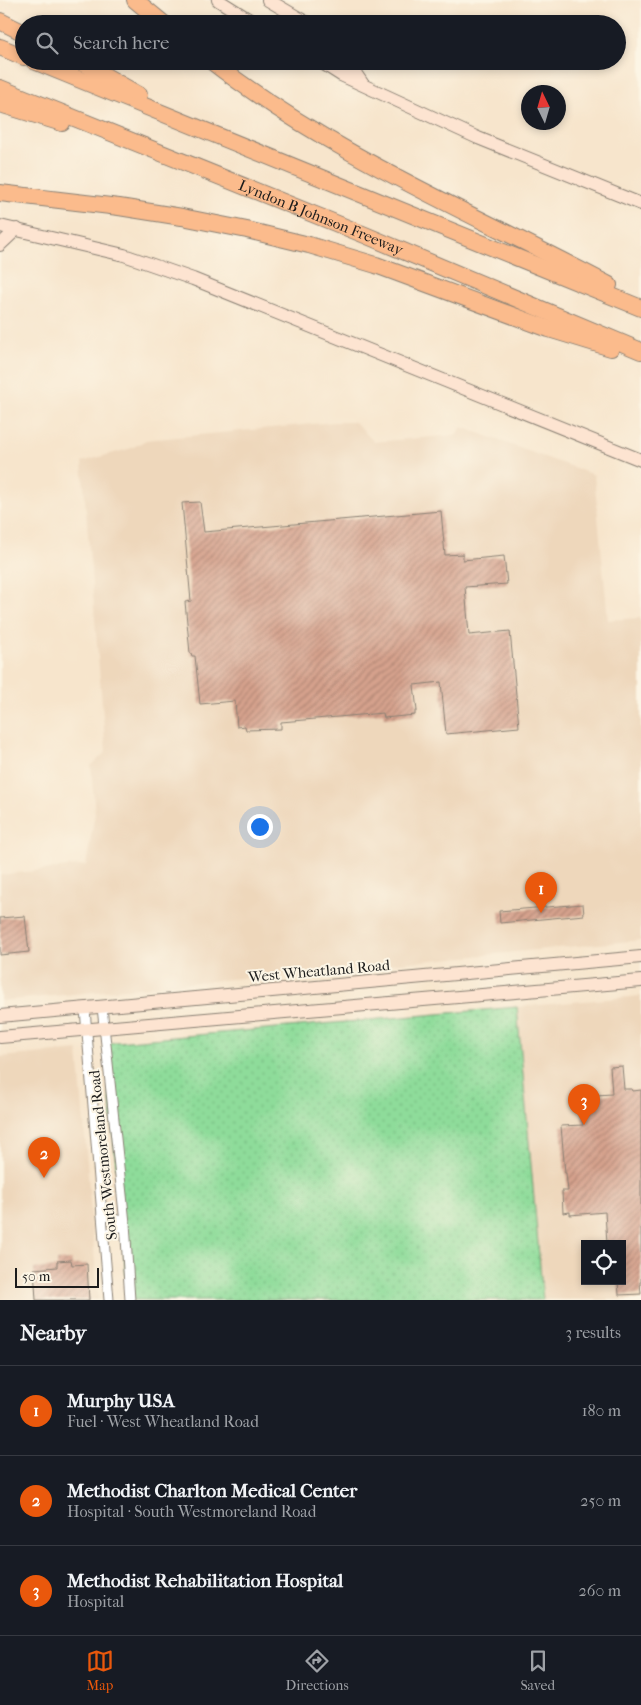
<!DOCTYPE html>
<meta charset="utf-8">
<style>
body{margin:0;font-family:"IM FELL French Canon",serif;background:#20242c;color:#f1f3f6}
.controls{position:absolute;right:15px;bottom:15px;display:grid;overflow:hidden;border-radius:0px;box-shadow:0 2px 8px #0003}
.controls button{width:45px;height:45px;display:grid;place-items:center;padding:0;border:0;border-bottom:1px solid #363941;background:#171b24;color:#f1f3f6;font:25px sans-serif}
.compass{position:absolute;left:521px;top:85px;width:45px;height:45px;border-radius:50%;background:#171b24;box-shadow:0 2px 8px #0003;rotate:355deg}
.scale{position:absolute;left:15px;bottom:12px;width:84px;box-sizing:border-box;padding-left:5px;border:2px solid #1c1c1c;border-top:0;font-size:14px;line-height:18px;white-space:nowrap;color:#1c1c1c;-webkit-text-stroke:4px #fcf5e5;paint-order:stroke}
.you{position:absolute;left:259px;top:826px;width:18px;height:18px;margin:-12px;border:4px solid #fff;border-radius:50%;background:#1a73e8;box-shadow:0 0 0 8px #1a73e833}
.badge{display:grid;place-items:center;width:32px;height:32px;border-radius:50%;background:#ea580c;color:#fff;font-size:16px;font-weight:700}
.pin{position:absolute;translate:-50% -41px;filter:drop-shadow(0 1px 2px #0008)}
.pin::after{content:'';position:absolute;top:26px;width:18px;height:15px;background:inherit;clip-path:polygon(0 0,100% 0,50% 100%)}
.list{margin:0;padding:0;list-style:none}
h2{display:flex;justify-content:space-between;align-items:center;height:65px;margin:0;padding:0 20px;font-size:21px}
h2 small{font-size:16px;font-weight:400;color:#9ea1a6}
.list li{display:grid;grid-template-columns:32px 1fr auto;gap:15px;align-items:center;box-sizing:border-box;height:90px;padding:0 20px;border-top:1px solid #363941}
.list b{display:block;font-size:19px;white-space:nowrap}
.list p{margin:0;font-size:16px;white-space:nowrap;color:#9ea1a6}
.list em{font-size:16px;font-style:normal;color:#9ea1a6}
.icon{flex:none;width:28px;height:28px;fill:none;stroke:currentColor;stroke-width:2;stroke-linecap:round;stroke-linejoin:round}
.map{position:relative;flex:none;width:641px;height:1300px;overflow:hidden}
.search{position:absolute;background:#171b24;box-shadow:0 2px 8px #0003;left:15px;right:15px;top:15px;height:55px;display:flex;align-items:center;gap:12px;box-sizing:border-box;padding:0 18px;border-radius:28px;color:#9ea1a6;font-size:19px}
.sheet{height:335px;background:#171b24}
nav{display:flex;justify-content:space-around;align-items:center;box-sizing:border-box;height:70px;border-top:1px solid #363941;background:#171b24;font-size:14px;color:#9ea1a6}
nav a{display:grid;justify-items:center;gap:2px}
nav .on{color:#ea580c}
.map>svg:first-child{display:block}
.built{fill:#eed7bb;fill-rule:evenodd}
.grass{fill:url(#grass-dots);stroke:#557c5b}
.building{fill:url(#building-hatch)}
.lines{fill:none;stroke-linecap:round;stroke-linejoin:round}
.minor-casing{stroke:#8a8074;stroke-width:11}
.secondary-casing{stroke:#8a8074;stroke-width:14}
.motorway-casing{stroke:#8a8074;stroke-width:18}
.minor{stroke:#fff;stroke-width:9}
.secondary{stroke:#fde4d1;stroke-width:12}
.motorway{stroke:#fbbb8c;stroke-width:16}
.labels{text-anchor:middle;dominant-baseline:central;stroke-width:4;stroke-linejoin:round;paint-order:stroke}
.street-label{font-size:15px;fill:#1c1c1c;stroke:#fcf5e5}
</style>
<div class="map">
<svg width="641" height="1300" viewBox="0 0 641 1300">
<defs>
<pattern id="grass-dots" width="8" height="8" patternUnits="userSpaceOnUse" patternTransform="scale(1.25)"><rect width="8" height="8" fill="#8edc9a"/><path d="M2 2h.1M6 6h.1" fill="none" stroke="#7abc84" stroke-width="1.8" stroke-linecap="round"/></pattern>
<pattern id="building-hatch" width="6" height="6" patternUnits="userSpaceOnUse" patternTransform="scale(1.25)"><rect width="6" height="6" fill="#d6a28d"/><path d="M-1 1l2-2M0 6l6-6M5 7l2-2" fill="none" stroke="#ad8372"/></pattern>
</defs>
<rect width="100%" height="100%" fill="#fcf5e5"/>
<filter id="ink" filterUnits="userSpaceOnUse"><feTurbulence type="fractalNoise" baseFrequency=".02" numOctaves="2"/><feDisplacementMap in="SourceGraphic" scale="10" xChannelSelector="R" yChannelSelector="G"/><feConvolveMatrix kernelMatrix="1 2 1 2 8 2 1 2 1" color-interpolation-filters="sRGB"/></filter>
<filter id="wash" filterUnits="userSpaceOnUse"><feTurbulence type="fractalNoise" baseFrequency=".0096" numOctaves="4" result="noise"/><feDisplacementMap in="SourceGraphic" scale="20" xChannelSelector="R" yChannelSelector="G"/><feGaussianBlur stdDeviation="1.12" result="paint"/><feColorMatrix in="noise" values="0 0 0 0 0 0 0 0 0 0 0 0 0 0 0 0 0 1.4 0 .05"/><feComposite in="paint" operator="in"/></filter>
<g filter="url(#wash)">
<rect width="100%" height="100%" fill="#f7e5cc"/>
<!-- built -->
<g class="built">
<path d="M334 422H355L374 442 456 435 462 427 594 475 608 620 641 618V940L0 1001V875L86 865 95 814 91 766 106 752 82 462 132 448 146 440Z"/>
<path d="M641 996V1300H543L517 1007ZM585 1244H622V1281H585Z"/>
<path d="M78 1050 98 1300H0V1057Z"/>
</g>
<!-- grass -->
<path class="grass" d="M517 1007 543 1300H128L105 1043Z"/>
<g id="blocks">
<!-- building -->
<g class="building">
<path d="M200 502 204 532 441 511 445 555 463 554V560L504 556 507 584 465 587 469 635 510 631 519 727 446 734 441 682 414 685 417 711H415V715L384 718 383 713 281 722V729L246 730 245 726 237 727 235 701 200 704 195 656H192L191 653H190L185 602 191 601 182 503Z"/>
<path d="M583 904 584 915 500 923 499 911Z"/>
<path d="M25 916 29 952 0 955V918Z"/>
<path d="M622 1066 624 1089H632L633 1091 641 1090V1282H640L641 1294 619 1295 618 1281H622V1244H607L605 1212 570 1215V1212L563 1213 562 1191H568L566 1173H565L561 1126 583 1125 581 1096 612 1094 610 1067Z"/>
<path d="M71 1260 72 1265 87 1264 89 1300H36L34 1269 57 1267V1261Z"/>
</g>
</g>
</g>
<g filter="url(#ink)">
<use href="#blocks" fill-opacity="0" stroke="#8a8074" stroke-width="1"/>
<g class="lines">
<!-- minor casing -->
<g class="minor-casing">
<g id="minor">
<path d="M102 1007 125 1223 130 1300"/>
<path d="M85 1009 109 1300"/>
<path d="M102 1214 125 1223"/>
<path d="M104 1237 125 1223"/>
</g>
</g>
<!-- secondary casing -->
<g class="secondary-casing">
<g id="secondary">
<path d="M218 0 256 24"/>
<path d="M268 0 309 24"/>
<path d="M319 61 341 75 478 138 641 204"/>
<path d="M347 61 362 83"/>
<path d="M0 226 124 255 193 279 641 460"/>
<path d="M0 245 17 229"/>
<path d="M0 1016 641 957"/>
<path d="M0 1037 641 981"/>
</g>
</g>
<!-- motorway casing -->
<g class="motorway-casing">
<g id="motorway">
<path d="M135 0 164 24"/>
<path d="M0 21 24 33"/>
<path d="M0 47 24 57"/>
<path d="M34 61 641 308"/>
<path d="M79 61 139 95"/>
<path d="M211 61C332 155 475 214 609 285"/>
<path id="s1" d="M0 88 365 235 641 351"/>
<path d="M0 104 62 123"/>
<path d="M0 193 119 207 182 217 247 230 309 245 376 265 549 329 611 348"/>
</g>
</g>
<!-- minor -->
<use href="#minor" class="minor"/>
<!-- secondary -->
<use href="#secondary" class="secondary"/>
<!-- motorway -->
<use href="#motorway" class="motorway"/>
</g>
</g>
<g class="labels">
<!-- street labels -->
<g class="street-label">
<text stroke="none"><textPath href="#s1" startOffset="346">Lyndon B Johnson Freeway</textPath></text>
<text transform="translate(319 971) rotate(-5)">West Wheatland Road</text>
<text transform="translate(103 1155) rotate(-96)">South Westmoreland Road</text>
</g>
</g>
</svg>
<div class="controls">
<button><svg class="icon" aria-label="locate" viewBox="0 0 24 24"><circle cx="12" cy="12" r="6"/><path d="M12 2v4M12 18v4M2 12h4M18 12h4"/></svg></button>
</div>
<svg class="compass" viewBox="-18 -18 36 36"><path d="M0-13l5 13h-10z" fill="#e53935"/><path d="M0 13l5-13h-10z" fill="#9ea1a6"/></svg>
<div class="scale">50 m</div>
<div class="you"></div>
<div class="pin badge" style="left:541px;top:913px">1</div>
<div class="pin badge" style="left:44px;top:1178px">2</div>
<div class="pin badge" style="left:584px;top:1125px">3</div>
<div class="search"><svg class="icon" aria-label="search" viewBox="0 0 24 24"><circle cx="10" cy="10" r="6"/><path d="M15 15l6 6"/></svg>Search here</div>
</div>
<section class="sheet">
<h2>Nearby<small>3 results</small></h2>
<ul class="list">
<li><span class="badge">1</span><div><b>Murphy USA</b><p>Fuel · West Wheatland Road</p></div><em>180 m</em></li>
<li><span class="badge">2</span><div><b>Methodist Charlton Medical Center</b><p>Hospital · South Westmoreland Road</p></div><em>250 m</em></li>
<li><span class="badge">3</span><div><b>Methodist Rehabilitation Hospital</b><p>Hospital</p></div><em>260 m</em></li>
</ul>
</section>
<nav>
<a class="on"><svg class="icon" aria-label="map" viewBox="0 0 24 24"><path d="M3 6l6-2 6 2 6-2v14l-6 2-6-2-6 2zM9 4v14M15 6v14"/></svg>Map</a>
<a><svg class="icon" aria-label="directions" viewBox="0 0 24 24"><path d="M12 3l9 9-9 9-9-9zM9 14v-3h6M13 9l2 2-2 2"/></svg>Directions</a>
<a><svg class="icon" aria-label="saved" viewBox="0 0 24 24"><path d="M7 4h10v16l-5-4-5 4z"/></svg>Saved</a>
</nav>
